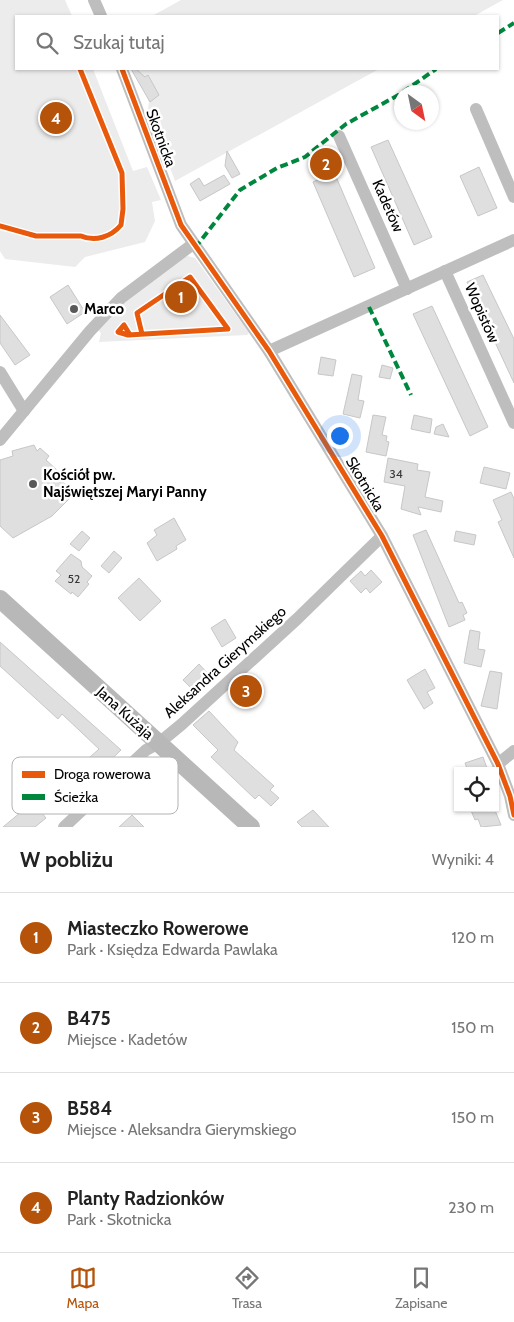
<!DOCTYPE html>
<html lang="pl">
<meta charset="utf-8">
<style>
body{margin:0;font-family:Cabin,sans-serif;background:#f2f2f2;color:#222}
.controls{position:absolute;right:15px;bottom:15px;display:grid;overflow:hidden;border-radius:0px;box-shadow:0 1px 4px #0004}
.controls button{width:45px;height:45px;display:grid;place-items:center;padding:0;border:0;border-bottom:1px solid #e0e0e0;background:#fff;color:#222;font:25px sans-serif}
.compass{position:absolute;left:394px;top:85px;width:45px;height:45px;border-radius:50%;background:#fff;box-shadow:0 1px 4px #0004;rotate:147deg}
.you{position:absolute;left:339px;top:435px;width:18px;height:18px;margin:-12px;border:4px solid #fff;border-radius:50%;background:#1a73e8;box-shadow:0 0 0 8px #1a73e833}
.badge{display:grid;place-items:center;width:32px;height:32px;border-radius:50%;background:#b45309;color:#fff;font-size:16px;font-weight:700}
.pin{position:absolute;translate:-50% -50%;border:2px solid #fff;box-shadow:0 1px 5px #0006}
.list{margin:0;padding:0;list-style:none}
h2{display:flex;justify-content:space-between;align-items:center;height:65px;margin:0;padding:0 20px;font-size:21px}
h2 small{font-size:16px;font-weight:400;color:#767676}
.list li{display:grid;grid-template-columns:32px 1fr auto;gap:15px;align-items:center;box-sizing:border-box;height:90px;padding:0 20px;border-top:1px solid #e0e0e0}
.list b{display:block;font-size:19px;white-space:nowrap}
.list p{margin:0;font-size:16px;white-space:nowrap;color:#767676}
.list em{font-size:16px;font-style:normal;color:#767676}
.icon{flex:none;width:28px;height:28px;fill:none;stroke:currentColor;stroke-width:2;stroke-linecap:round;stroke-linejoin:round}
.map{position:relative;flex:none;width:514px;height:827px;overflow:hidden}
.search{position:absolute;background:#fff;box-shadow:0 1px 4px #0004;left:15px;right:15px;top:15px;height:55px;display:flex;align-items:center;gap:12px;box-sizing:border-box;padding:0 18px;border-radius:0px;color:#767676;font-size:19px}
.sheet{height:425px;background:#fff}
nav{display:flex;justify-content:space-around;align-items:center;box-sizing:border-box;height:70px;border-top:1px solid #e0e0e0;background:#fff;font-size:14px;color:#767676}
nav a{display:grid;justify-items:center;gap:2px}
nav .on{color:#b45309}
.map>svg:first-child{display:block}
.green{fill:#ececec}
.building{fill:#dfdfdf;stroke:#c7c7c7}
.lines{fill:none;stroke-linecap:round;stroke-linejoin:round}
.street{stroke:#bebebe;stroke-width:12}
.secondary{stroke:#b8b8b8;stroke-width:18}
.quiet{stroke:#00873e;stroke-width:4;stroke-dasharray:8 4;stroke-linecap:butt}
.cycleway-casing{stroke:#fff;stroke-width:8}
.cycleway{stroke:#e8590c;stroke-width:5}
.poi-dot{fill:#595959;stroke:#fff;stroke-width:2}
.labels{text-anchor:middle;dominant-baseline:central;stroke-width:5;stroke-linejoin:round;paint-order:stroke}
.number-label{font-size:12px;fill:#383838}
.street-label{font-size:15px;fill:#000;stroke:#fff}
.poi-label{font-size:15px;font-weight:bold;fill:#000;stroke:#fff;text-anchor:start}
.key{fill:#fff;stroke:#b2b2b2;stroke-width:1}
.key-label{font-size:14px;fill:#000}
</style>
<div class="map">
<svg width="514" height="827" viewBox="0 0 514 827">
<rect width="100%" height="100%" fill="#fff"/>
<!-- green -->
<g class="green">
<path d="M0 0H65L72 16H16V69H93L133 171 147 167 161 200 152 202 155 221 145 242 85 257 75 267 5 259 0 251Z"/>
<path d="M181 0H503L474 16H152Z"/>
<path d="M137 69H379L175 181 148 109 149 102Z"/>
<path d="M188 256 195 258 249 333 247 335 99 342 101 333 98 330 122 304 182 258Z"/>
</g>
<!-- building -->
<g class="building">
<path d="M131 69H136L145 77 148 75 159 95 150 102Z"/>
<path d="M388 140 432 237 414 245 371 147Z"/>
<path d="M227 151 240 174 232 178 225 166Z"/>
<path d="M329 157 333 166 323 170 320 162Z"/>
<path d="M479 167 497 208 478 216 460 176Z"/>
<path d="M334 172 375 268 354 277 313 182Z"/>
<path d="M224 175 230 184 200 201 190 184 199 178 204 186Z"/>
<path d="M483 275 514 339V383L467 282Z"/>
<path d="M68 285 85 312 67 324 50 297Z"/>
<path d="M432 306 488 427 470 436 413 314Z"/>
<path d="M0 315 30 355 15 365 0 343Z"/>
<path d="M321 357 336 360 333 376 318 374Z"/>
<path d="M382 365 393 368 390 379 379 377Z"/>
<path d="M352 374 362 376 358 400 364 401 360 418 343 414Z"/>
<path d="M373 415 386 417 382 435 387 436 386 441 389 442 386 456 366 452Z"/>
<path d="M414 415 432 419 430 433 411 429Z"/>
<path d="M443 424 449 437 434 434 436 427Z"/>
<path d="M34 445 37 451 40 448 49 456 46 460 58 471 55 475 75 493 52 516 13 538 0 526V460L13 456 12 451Z"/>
<path d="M388 458 418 464 417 470 430 472 425 497 443 501 441 512 418 507 421 515 401 509 405 486 384 482Z"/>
<path d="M484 467 510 473 506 489 480 483Z"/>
<path d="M511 492 514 499V558L498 522 502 520 493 500Z"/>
<path d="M174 518 186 540 176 546 177 549 157 561 147 543 157 535 154 530Z"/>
<path d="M426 530 459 603 462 602 467 613 463 615 465 620 449 627 413 535Z"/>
<path d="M82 531 90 538 79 551 70 544Z"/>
<path d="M456 531 476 535 474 545 454 541Z"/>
<path d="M114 551 122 558 109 573 101 566Z"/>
<path d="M71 554 81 561 82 567 92 576 87 582 89 584 78 597 72 592 71 594 55 581 61 575 56 571Z"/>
<path d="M371 570 382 582 370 593 366 588 361 593 350 581 361 571 365 576Z"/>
<path d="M139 578 161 601 140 621 118 598Z"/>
<path d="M225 619 236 638 222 647 211 628Z"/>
<path d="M470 630 480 632 478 649 485 650 481 667 464 663Z"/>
<path d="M0 642 121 750 66 803 54 789 99 749 62 714 58 719 0 666Z"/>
<path d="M199 664 211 677 195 692 183 680Z"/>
<path d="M425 669 435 688 427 692 433 703 424 709 407 680Z"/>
<path d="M490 671 502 673 497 709 481 706Z"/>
<path d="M246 684 252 691 245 697 239 690Z"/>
<path d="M209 711 238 742 234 750 274 786 270 790 279 798 271 806 259 795 255 799 211 757 218 750 193 725Z"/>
<path d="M483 757 488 771H468L465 763Z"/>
<path d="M33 802 46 818 35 827H3Z"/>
<path d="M470 808H494L501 825 481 827 478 819 475 820Z"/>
<path d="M313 810 329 827H302L297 822Z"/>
<path d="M132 815 144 827H119Z"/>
</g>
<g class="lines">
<!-- street -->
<g class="street">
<path d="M94 0 101 16"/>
<path d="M122 69 181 225 269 351 382 536 498 764 510 796 514 815"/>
<path d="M476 109 514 197"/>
<path d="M339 136 407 289"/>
<path d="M445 271 514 423"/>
<path d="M269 351 514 240"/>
<path d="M0 372 24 411"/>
<path d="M0 440 90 331 121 298 193 244"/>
<path d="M498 764 514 751"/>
<path d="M64 827 146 750 159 743 182 724 297 619 382 536"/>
</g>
<!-- secondary -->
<path class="secondary" d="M0 599 251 827"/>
<!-- quiet -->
<g class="quiet">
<path d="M498 33 514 23"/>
<path d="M403 92 436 69"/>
<path d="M195 248 240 190 277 168 305 157 346 124 402 93"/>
<path d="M369 307 411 395"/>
</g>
<!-- cycleway casing -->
<g class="cycleway-casing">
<g id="cycleway">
<path d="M122 69 181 225 269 351 382 536 498 764 510 796 514 815"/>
<path d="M0 226 36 236H81C95 242 111 237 121 225L123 209 122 173 80 69"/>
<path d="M130 335 124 325 118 332 128 335 228 329 190 277 137 313 142 334"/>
</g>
</g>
<!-- cycleway -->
<use href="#cycleway" class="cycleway"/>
</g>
<!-- markers -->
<g class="poi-dot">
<circle cx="74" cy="309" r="5"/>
<circle cx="33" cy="484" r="5"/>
</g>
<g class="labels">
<!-- number labels -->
<g class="number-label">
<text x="396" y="473">34</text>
<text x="74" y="578">52</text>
</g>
<!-- street labels -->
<g class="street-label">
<text transform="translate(161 138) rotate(70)">Skotnicka</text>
<text transform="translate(388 206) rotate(66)">Kadetów</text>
<text transform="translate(482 313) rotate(66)">Wopistów</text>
<text transform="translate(365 484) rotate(59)">Skotnicka</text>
<text transform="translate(225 662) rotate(-42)">Aleksandra Gierymskiego</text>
<text transform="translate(125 713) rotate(42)">Jana Kużaja</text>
</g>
<!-- poi labels -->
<g class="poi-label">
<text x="84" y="309">Marco</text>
<text x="43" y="475">Kościół pw.<tspan x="43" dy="17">Najświętszej Maryi Panny</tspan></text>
</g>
</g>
<!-- legend -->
<rect x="12" y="757" width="166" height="57" rx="8" class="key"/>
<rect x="22" y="771" width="23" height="7" fill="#e8590c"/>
<rect x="22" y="794" width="23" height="6" fill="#00873e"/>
<g class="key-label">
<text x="54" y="779">Droga rowerowa</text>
<text x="54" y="802">Ścieżka</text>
</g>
</svg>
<div class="controls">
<button><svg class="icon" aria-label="locate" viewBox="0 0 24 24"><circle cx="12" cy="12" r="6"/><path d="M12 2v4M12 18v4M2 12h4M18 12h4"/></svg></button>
</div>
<svg class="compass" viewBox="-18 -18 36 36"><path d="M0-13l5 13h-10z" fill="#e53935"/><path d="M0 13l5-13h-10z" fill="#767676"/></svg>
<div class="you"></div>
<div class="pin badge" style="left:181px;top:297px">1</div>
<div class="pin badge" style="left:326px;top:164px">2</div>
<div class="pin badge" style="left:246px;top:691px">3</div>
<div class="pin badge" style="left:56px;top:118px">4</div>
<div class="search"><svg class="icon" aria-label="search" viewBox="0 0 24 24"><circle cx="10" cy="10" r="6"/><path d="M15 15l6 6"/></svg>Szukaj tutaj</div>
</div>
<section class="sheet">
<h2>W pobliżu<small>Wyniki: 4</small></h2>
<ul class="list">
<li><span class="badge">1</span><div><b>Miasteczko Rowerowe</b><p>Park · Księdza Edwarda Pawlaka</p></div><em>120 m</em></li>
<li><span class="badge">2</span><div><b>B475</b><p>Miejsce · Kadetów</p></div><em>150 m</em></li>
<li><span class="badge">3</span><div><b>B584</b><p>Miejsce · Aleksandra Gierymskiego</p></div><em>150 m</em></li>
<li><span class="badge">4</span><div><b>Planty Radzionków</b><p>Park · Skotnicka</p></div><em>230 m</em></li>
</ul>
</section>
<nav>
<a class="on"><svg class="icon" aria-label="map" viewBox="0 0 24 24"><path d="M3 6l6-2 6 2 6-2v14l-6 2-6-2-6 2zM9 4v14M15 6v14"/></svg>Mapa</a>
<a><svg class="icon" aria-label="directions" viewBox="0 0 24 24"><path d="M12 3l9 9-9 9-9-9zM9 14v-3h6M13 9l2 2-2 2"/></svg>Trasa</a>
<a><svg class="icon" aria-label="saved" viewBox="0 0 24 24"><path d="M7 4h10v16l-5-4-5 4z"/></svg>Zapisane</a>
</nav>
